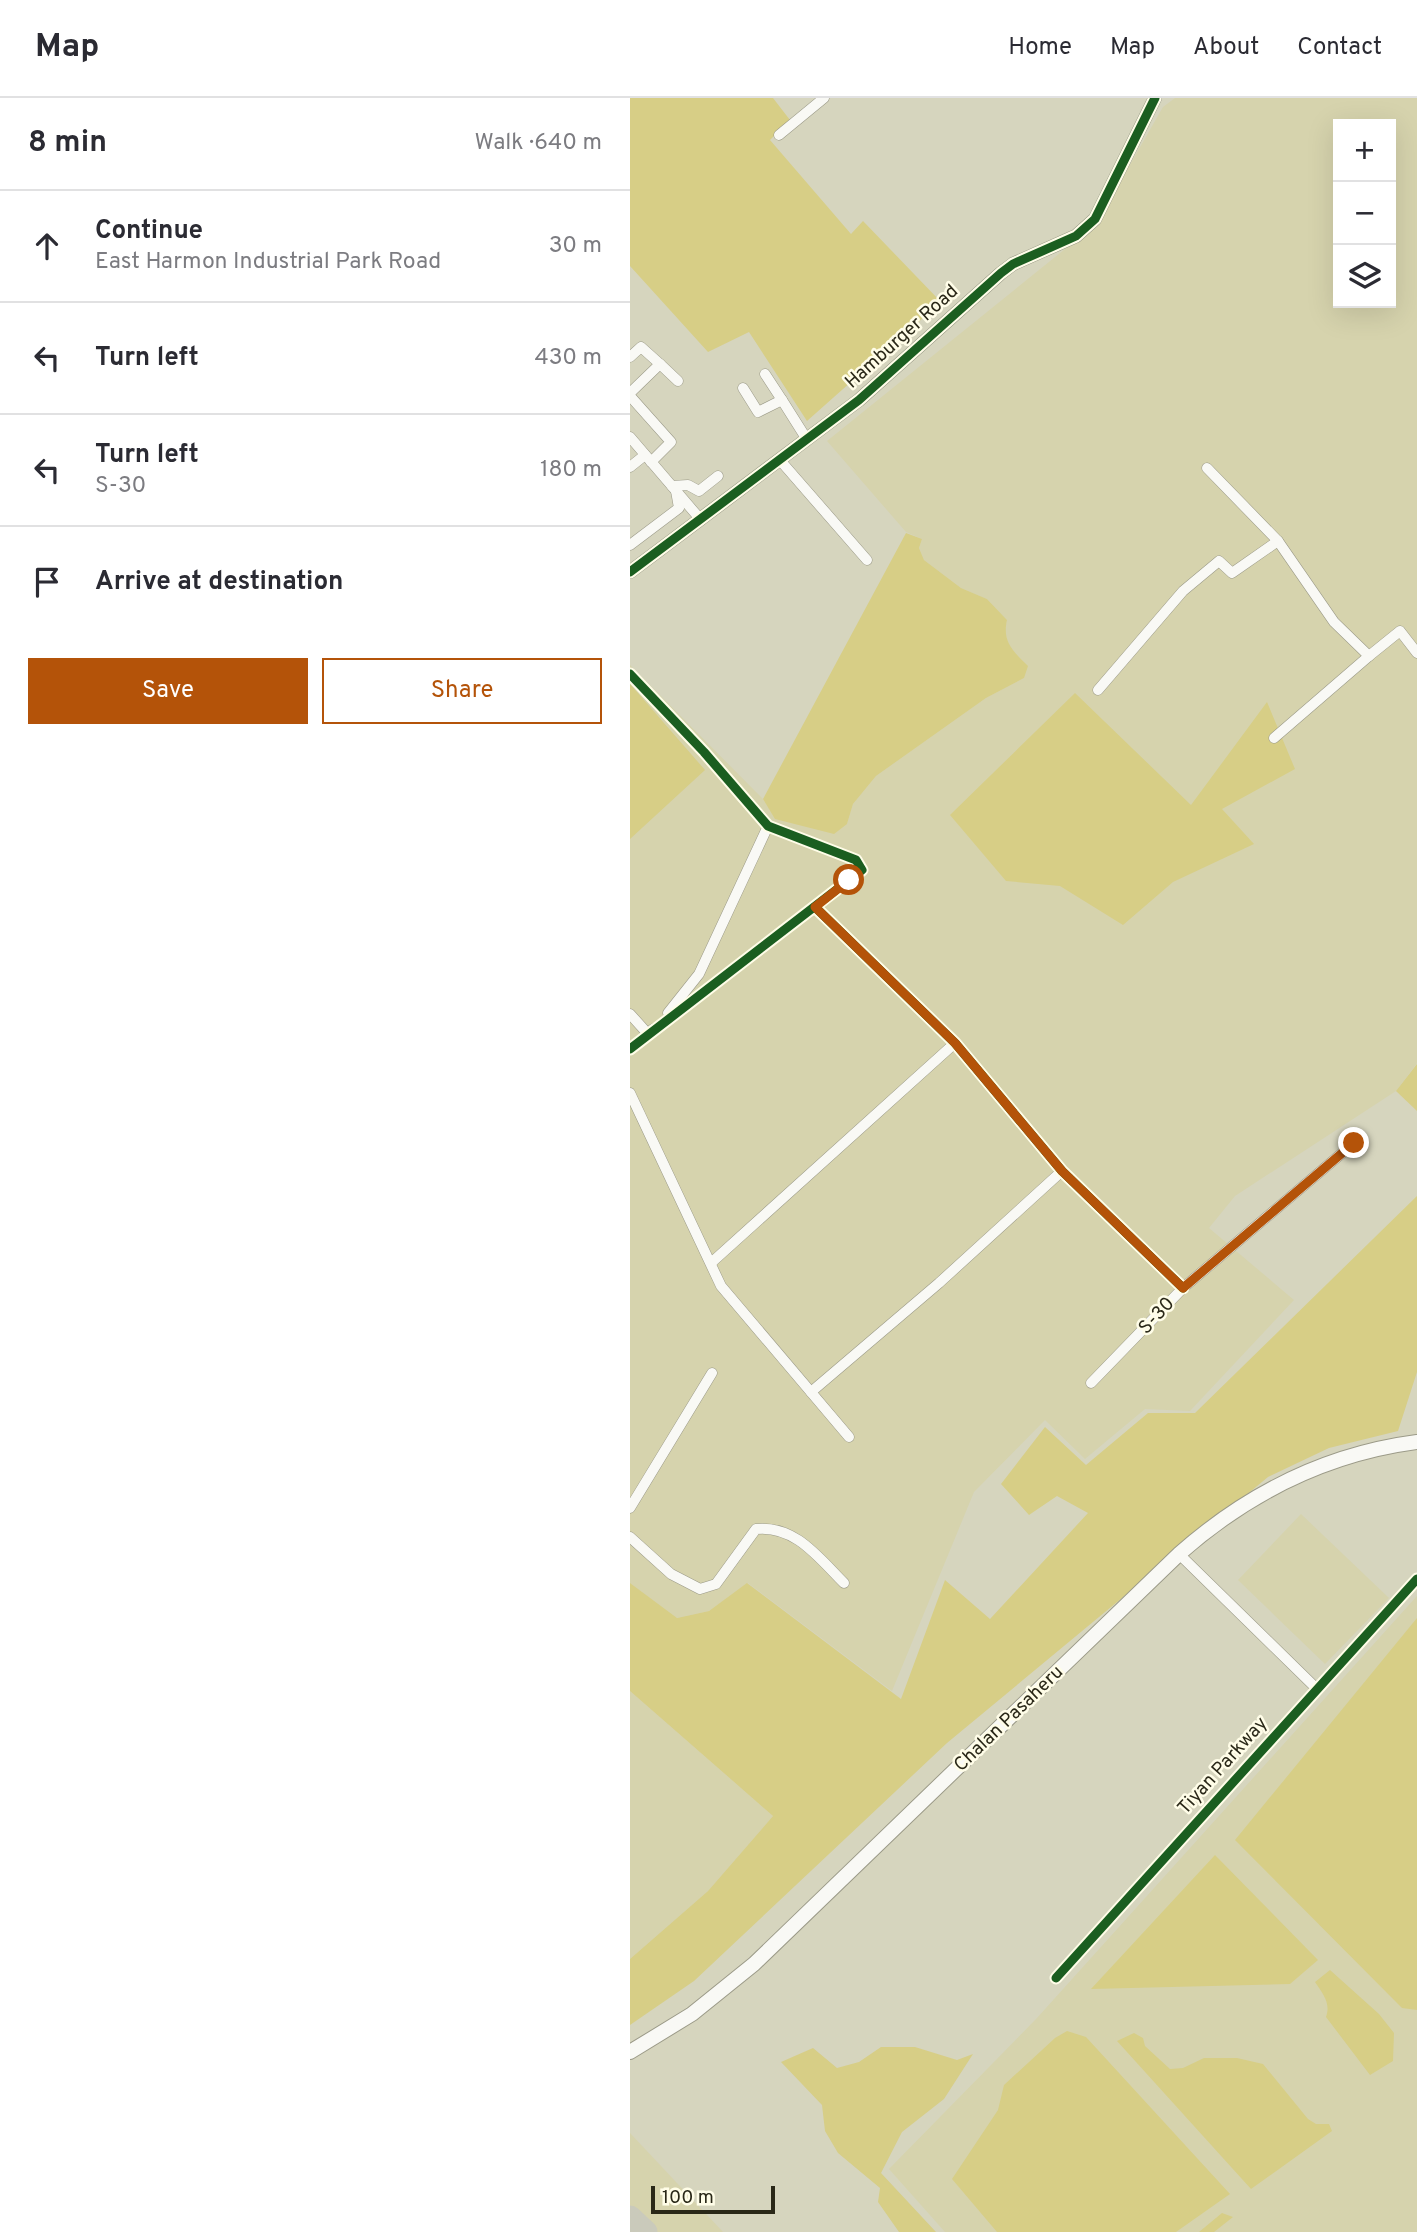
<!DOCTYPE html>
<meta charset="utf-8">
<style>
body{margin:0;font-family:Overpass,sans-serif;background:#f7f7f7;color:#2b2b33}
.controls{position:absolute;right:21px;top:21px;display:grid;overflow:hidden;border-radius:0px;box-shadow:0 7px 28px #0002}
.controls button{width:63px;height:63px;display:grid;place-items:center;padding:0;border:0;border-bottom:2px solid #e1e1e2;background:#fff;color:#2b2b33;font:35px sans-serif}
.scale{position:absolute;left:21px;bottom:18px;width:124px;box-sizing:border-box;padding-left:7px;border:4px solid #2a2818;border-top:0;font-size:19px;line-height:24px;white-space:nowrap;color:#2a2818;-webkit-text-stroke:5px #fffde8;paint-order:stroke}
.stop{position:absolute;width:21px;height:21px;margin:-16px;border:5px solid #b45309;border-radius:50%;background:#fff}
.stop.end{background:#b45309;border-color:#fff;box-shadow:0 2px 7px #0008}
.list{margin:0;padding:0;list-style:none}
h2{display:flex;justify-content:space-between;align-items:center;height:91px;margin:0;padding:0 28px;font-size:30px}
h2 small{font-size:23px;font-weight:400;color:#7c7c81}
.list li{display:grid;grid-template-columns:46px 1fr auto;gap:21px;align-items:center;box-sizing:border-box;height:112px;padding:0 28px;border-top:2px solid #e1e1e2}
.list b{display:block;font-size:26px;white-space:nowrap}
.list p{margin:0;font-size:23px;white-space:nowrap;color:#7c7c81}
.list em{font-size:23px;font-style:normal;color:#7c7c81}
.actions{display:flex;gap:14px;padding:21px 28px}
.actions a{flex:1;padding:16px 0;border:2px solid #b45309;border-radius:0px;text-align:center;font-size:24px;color:#b45309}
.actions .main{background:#b45309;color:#fff}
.icon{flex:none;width:38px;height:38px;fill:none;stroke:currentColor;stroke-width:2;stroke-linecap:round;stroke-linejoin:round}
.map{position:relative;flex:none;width:787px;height:2134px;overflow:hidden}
header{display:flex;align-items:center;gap:42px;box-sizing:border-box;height:98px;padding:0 35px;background:#fff;border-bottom:2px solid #e1e1e2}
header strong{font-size:33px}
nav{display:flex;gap:38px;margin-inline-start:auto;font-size:24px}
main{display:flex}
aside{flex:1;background:#fff}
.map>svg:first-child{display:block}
.built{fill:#d6d3ad;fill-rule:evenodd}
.green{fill:#d7ce86}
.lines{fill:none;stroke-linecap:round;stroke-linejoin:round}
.taxiway{stroke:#cacabb;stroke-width:23}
.minor-casing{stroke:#9b9a88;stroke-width:11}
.tertiary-casing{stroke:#9b9a88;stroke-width:14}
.secondary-casing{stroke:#9b9a88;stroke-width:16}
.minor{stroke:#f9f9f5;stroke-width:10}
.tertiary{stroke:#f9f9f5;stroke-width:12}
.secondary{stroke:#f9f9f5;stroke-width:14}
.cycleway-casing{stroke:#fffde8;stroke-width:13}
.cycleway{stroke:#1b5e20;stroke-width:9}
.route{stroke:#b45309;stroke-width:9}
.labels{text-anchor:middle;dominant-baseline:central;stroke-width:5;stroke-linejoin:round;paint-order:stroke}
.street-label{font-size:19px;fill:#2a2818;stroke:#fffde8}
</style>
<header>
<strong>Map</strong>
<nav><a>Home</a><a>Map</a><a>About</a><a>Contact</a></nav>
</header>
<main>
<aside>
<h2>8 min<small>Walk · 640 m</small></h2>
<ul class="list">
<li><svg class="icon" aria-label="ahead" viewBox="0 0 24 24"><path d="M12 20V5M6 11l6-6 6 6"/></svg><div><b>Continue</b><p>East Harmon Industrial Park Road</p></div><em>30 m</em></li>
<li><svg class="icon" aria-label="left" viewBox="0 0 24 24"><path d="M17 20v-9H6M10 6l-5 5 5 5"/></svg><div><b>Turn left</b></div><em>430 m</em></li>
<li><svg class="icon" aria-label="left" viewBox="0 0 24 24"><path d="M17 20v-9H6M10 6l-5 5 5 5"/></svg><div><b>Turn left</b><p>S-30</p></div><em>180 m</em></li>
<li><svg class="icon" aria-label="arrive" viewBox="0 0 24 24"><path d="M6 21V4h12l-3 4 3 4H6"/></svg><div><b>Arrive at destination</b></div></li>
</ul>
<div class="actions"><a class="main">Save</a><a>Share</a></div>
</aside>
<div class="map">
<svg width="787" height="2134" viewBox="0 0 787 2134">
<rect width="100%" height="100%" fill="#d6d5be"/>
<!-- built -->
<g class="built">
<path d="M545 0H787V965L766 993 605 1098 579 1130 664 1202 560 1313 515 1311 455 1361 415 1322 344 1394 262 1593 118 1485 79 1513 46 1520 0 1485V567L133 701 140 712 217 726 223 706 246 678 356 600 394 580 374 535 377 522 357 501 331 490 294 462 289 450 292 441 276 434 197 343 466 126 533 9ZM708 26H761V205H708Z"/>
<path d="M671 1416 759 1500 695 1566 608 1482Z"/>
<path d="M787 1498V2134H315L259 2071 407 1920Z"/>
<path d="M0 1593 143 1718 78 1793 0 1861Z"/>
<path d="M0 2035 93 2134H0Z"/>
</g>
<!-- green -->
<g class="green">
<path d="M0 0H143L160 22 140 42 221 136 233 123 311 204 177 323 119 234 78 254 0 168Z"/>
<path d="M276 435 292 441 289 450 294 462 331 490 357 501 377 522C372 544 383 553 398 568L394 580 356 600 246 678 223 706 217 726 204 736 145 721 133 701Z"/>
<path d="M0 586 75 672 0 741Z"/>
<path d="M445 595 561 707 637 604 665 671 592 711 624 746 543 784 493 827 430 788 376 783 320 717Z"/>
<path d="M787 966V1013L766 993Z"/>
<path d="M787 1098V1274L768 1333 699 1350 638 1379 317 1645 64 1883 0 1927V1861L78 1793 143 1718 0 1593V1485L47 1520 79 1513 117 1485 271 1601 315 1482 360 1521 458 1415 427 1398 399 1417 371 1386 415 1329 456 1367 518 1315H565Z"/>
<path d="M787 1520V1912L772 1910 605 1742Z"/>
<path d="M585 1757 688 1862 660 1886 461 1891Z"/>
<path d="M700 1872 749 1916 764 1935 763 1963 740 1977 696 1919C701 1905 693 1896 685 1884Z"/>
<path d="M437 1933 456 1939 600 2096 546 2134H367L322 2081 368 2012 374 1987 425 1940Z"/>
<path d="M504 1935 513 1940 515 1948 540 1971 553 1970 574 1960H607L633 1966 678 2021 686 2026H699L702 2033 621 2091 487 1943Z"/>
<path d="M251 1949H285L327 1962 343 1956 314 2001 272 2034 251 2075 306 2134H269L248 2104 250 2090 208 2055 195 2033 192 2007 151 1964 183 1950 207 1970 229 1964Z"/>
<path d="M592 2115 603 2119 584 2134H569Z"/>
</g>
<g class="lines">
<!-- taxiway -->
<path class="taxiway" d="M0 2119 16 2134"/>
<!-- minor casing -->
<g class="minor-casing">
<g id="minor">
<path d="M149 37 194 0"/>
<path d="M0 259 11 249 30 266 0 295"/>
<path d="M30 266 48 283"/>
<path d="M135 276 152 302"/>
<path d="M113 290 128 314 152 302 176 340"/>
<path d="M0 298 41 344 21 364"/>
<path d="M0 339 71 422"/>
<path d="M149 361 237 462"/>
<path d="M0 369 15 357"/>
<path d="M577 370 648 443 704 524 739 558 770 533 787 555"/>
<path d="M42 388 58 387 69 393 88 378"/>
<path d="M0 447 49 410 46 393"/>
<path d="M0 576 74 654 138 728 226 762 232 772 0 951"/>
<path d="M468 592 553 493 589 463 602 475 648 443"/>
<path d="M644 640 739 558"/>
<path d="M185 809 325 945 432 1073 553 1190"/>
<path d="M38 915 69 876 138 728"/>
<path d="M0 916 18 936 23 931"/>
<path d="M0 995 91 1188 219 1339"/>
<path d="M81 1165 325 945"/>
<path d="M461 1285 553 1190 724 1045"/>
<path d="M181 1294 309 1185 432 1073"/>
<path d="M0 1410 82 1275"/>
<path d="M0 1439 41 1476 70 1491 86 1486 126 1431C165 1427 188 1459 214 1485"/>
<path d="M549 1456 687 1591"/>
<path d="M426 1880 787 1481"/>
</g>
</g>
<!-- tertiary casing -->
<g class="tertiary-casing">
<path id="tertiary" d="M0 474 229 302 371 175 383 166 446 138 465 121 525 0"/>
</g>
<!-- secondary casing -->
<g class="secondary-casing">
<path id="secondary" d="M0 1954 62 1916 124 1866 549 1456C618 1395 695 1356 787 1344"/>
</g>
<!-- minor -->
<use href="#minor" class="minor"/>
<!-- tertiary -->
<use href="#tertiary" class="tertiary"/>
<!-- secondary -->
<use href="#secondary" class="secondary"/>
<!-- cycleway casing -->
<g class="cycleway-casing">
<g id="cycleway">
<path d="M0 474 229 302 371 175 383 166 446 138 465 121 525 0"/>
<path d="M0 576 74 654 138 728 226 762 232 772 0 951"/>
<path d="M185 809 325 945 432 1073 553 1190"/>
<path d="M426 1880 787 1481"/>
</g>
</g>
<!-- cycleway -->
<use href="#cycleway" class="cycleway"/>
</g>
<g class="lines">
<!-- route -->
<path class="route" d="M219 782 185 809 325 945 432 1073 553 1190 724 1045"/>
</g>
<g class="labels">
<!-- street labels -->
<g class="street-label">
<text transform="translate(272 239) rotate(-42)">Hamburger Road</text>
<text transform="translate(527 1218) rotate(-47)">S-30</text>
<text transform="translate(379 1621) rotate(-44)">Chalan Pasaheru</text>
<text transform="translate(593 1668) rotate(-48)">Tiyan Parkway</text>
</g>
</g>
</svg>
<div class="controls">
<button>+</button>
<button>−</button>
<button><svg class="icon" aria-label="layers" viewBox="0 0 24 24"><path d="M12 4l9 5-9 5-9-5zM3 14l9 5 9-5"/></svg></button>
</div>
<div class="scale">100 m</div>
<div class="stop" style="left:219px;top:782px"></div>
<div class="stop end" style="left:724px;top:1045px"></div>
</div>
</main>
